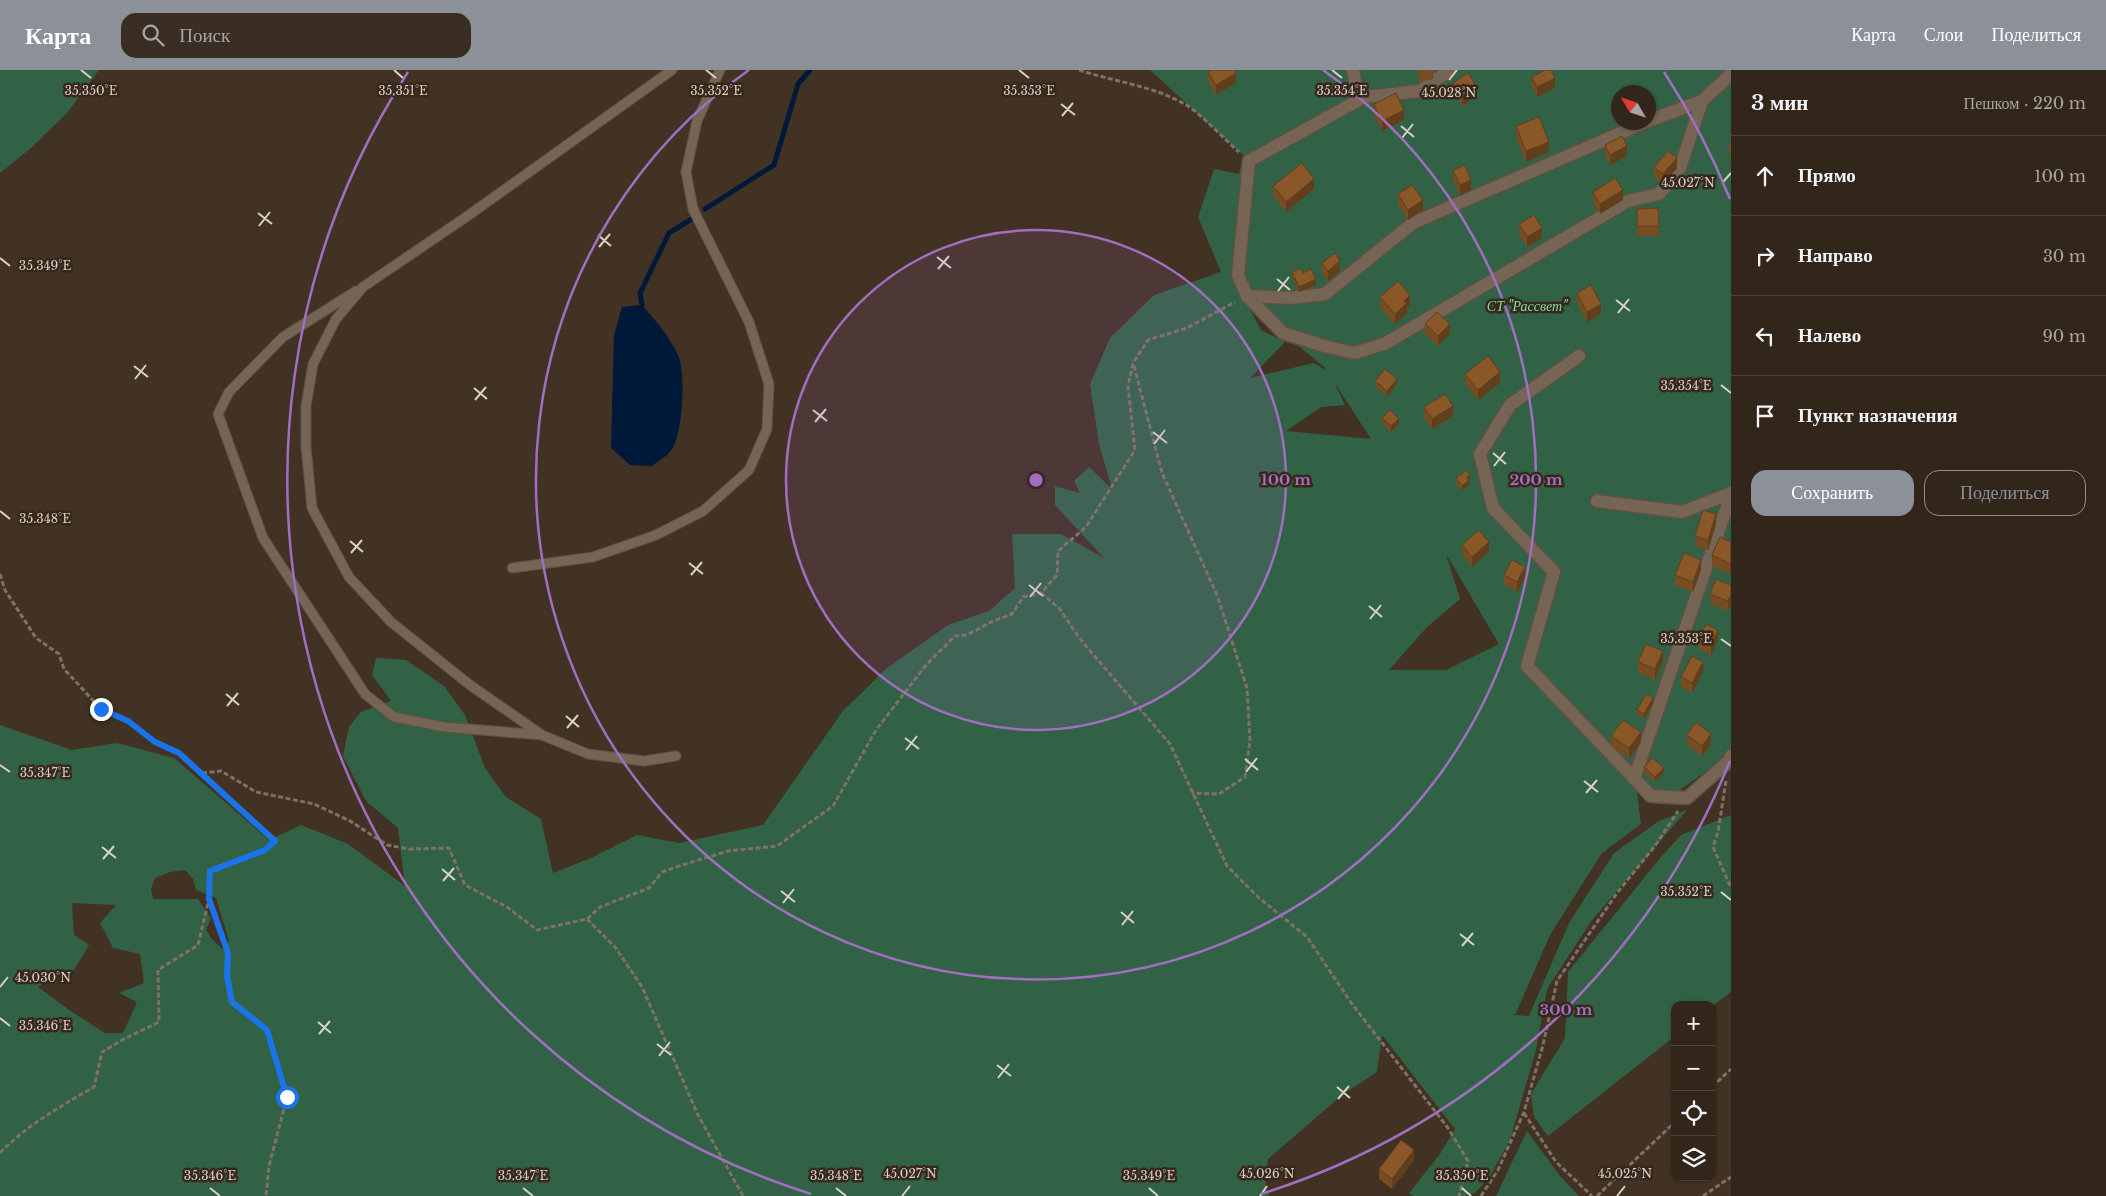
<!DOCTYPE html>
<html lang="ru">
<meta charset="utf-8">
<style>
body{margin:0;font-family:"Libre Baskerville",serif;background:#3a2e24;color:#f1f3f6}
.controls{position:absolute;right:15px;bottom:15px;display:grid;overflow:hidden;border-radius:10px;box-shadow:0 1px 4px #0004}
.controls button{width:45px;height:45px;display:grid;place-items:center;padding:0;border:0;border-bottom:1px solid #4d433a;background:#32261b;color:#f1f3f6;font:25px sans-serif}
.compass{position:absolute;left:1611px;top:15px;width:45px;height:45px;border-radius:50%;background:#32261b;box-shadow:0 1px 4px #0004;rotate:309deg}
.stop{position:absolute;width:15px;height:15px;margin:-11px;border:4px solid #1a73e8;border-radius:50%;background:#fff}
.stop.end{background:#1a73e8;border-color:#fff;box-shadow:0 1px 5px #0008}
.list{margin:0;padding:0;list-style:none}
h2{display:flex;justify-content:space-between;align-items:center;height:65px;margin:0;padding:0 20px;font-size:21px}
h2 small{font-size:16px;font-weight:400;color:#a8a5a3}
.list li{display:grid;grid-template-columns:32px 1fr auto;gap:15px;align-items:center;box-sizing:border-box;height:80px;padding:0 20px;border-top:1px solid #4d433a}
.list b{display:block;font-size:19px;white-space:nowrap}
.list em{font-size:16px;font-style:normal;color:#a8a5a3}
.actions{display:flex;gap:10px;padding:15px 20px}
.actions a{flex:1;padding:11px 0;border:1px solid #8c9099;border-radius:15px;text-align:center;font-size:18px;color:#8c9099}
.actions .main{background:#8c9099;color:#fff}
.icon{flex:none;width:28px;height:28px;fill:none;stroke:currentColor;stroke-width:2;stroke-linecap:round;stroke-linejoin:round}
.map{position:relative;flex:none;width:1731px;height:1126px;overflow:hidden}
header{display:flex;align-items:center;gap:30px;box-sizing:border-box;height:70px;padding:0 25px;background:#8c9099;color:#fff}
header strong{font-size:24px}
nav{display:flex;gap:28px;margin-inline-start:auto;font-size:18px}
.search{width:350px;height:45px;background:#3a2e24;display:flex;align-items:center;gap:12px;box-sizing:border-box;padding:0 18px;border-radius:15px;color:#a8a5a3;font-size:19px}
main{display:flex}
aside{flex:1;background:#32261b}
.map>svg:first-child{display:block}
.green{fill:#326246;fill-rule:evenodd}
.water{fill:#001939}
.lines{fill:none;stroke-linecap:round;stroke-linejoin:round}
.stream{stroke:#001939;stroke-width:5}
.service-casing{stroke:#5d5145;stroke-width:11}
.minor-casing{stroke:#5d5145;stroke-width:15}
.path{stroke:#7f7165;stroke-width:3;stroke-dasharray:5 2.5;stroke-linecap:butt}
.service{stroke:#766455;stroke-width:9}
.minor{stroke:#766455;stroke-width:12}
.wall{fill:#774c22}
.shaded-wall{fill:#613e1c}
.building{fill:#8a5828;stroke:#613e1c}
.route{stroke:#1a73e8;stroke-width:6}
.ticks{fill:none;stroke:#dad0c7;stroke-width:2}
.ring{fill:none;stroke:#a16ec2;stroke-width:2.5}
.labels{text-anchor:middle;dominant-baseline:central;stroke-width:5;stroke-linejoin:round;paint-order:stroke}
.park-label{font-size:14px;font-style:italic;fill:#7edda5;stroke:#37281b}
.ticks-label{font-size:12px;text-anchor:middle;fill:#dad0c7;stroke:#37281b;stroke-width:5;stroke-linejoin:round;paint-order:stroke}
.centre{fill:#a16ec2;stroke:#37281b;stroke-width:2.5}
.ring-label{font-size:15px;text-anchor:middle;font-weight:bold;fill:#a16ec2;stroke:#37281b;stroke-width:5;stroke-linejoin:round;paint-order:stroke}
</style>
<header>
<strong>Карта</strong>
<div class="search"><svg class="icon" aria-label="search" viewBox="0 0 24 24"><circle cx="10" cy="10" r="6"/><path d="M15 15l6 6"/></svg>Поиск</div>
<nav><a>Карта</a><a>Слои</a><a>Поделиться</a></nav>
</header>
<main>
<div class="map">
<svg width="1731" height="1126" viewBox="0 0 1731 1126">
<rect width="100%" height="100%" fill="#423224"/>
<!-- green -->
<g class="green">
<path d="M0 0H99L67 43 31 78 0 103Z"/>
<path d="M1150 0H1731V686L1719 692 1673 725 1637 723 1641 754 1602 783 1550 865 1515 945 1529 946 1569 853 1614 783 1659 751 1687 740 1592 850 1547 919 1536 980 1510 1070 1490 1106 1475 1123 1465 1126H1413L1409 1123 1440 1084 1455 1059 1382 965 1377 1002 1342 1025 1268 1089 1265 1117 1270 1126H0V655L72 680 117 673 174 688 269 770 301 755 348 774 405 816 398 758 366 731 343 686 349 657 361 642 391 631 372 605 376 588 406 590 444 616 465 645 485 698 506 727 541 749 553 803 591 788 637 765 679 773 763 755 843 641 887 598 948 555 989 541 1015 518 1012 464H1061L1104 488 1055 435V416L1080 423 1074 411 1089 397 1112 419 1099 374 1090 314 1110 268 1154 225 1221 202 1198 147 1214 99 1239 104 1244 86ZM1618 22H1648V52H1618ZM1246 232 1324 297 1327 301 1314 293 1250 308 1285 272 1261 260ZM1334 312 1371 369 1286 361 1321 337 1345 335ZM1446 484 1499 574 1446 600H1389L1427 557 1460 529ZM185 800 193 809 196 820 216 828 229 871 222 879 211 868 206 860 211 848 198 829H153L151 819 155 808 170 802ZM72 833 116 835 100 853 113 878 140 884 144 913 119 923 137 932 123 963H105L69 940 38 917 55 906 74 900 89 875 74 865Z"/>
<path d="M1731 745V922L1712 936V935H1675V966L1548 1066 1534 1047 1531 1024 1565 968 1568 902 1661 787 1681 765Z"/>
<path d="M1527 1061 1560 1106 1579 1126H1496Z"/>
</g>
<!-- water -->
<path class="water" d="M642 235C656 251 669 266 678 285 686 301 683 364 672 379 668 386 658 391 652 396L630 395 611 378 614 265 622 237Z"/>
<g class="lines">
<!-- stream -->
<g class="stream">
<path d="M705 139 774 95 798 14 810 0"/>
<path d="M642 235 640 223 669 163 690 150"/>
</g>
<!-- service casing -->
<g class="service-casing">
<g id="service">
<path d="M672 0 469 145 363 217 336 249 313 294 306 336V377L312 438 349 507 391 552 470 615 542 665 588 684 644 691 676 686"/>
<path d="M356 221 283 267 229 322 218 344 263 468 365 624 394 647 444 657 542 665"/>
<path d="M512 498 593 487 656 465 703 441 749 400 767 359 769 314 749 252 693 139 686 102 697 51 720 0"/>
</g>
</g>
<!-- minor casing -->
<g class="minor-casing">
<g id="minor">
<path d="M1353 0 1356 18 1364 27"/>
<path d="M1450 0 1420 21 1364 27 1249 91 1238 205 1247 226 1290 228 1325 224 1413 153 1646 52"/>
<path d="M1648 51 1702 31 1731 4"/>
<path d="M1247 226 1283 263 1324 276 1355 283 1386 273 1628 131 1659 124 1680 98 1702 31"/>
<path d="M1579 286 1510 335 1480 384 1493 438 1554 502 1527 596 1651 726 1687 728 1730 690 1731 686"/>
<path d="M1597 431 1682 442 1731 423"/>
<path d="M1634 709 1731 425"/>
</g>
</g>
<!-- path -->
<g class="path">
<path d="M1079 0C1115 12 1155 16 1188 36 1205 48 1223 68 1239 82"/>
<path d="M1134 296 1162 403 1217 525 1247 618 1250 671 1245 707 1219 724 1192 723"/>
<path d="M0 504 5 520 36 568 59 584 64 599 101 639 128 651 155 672 179 683 275 771 265 780 210 801 209 829 228 883 227 906 232 932 267 960 287 1027 269 1096 266 1126"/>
<path d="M1041 523 1059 538 1080 569 1170 674 1227 796 1258 827 1307 867 1352 934 1448 1058 1468 1091 1459 1126"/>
<path d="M202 703 221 701 256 722 314 734 350 751 387 775 409 779 449 778 465 815 507 837 537 860 587 849 600 837 649 818 662 802 679 796 728 781 777 776 833 736 876 660 926 595 955 566 967 565 991 552 1012 544 1023 527 1041 523 1057 505 1058 481 1086 457 1135 380 1128 316 1133 293 1148 270 1187 258 1235 232"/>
<path d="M1726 711 1718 762 1713 777 1731 818"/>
<path d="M587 849 615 877 642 917 698 1045 743 1126"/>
<path d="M1712 1017 1731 999"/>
<path d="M1524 1043 1556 1092 1592 1126"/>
<path d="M0 1083C27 1055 61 1036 94 1017L102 982 122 970 159 952 158 900 198 875 209 829"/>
<path d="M1481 1126 1498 1100 1524 1042 1543 975 1557 911 1617 823 1655 776 1678 741"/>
<path d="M1597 1126 1675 1052"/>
<path d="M1703 1126 1731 1107"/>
</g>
<!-- service -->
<use href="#service" class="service"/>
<!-- minor -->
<use href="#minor" class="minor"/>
</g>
<!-- wall -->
<g class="wall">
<path d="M1417 0H1433V9L1420 12Z"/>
<path d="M1208 2 1236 13 1216 25 1208 12Z"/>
<path d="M1532 7 1555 18 1537 27 1532 17Z"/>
<path d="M1453 13 1476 26 1462 36 1453 23Z"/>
<path d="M1374 34 1404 50 1382 61 1374 44Z"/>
<path d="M1516 56 1549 82 1526 92 1516 67Z"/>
<path d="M1731 71V85L1729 84V74Z"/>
<path d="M1605 75 1627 86 1610 95 1605 85Z"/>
<path d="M1654 97 1677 98 1663 114 1654 107Z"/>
<path d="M1453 100 1471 120 1460 125 1453 110Z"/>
<path d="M1273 116 1314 119 1286 142 1273 126Z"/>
<path d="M1593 122 1623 130 1600 144 1593 132Z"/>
<path d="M1398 124 1423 140 1408 150 1398 134Z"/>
<path d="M1658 138 1659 166H1637V139Z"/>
<path d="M1519 154 1542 168 1527 177 1519 164Z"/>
<path d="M1322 193 1340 201 1328 211 1322 203Z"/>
<path d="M1292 202 1303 203 1316 215 1299 222 1292 207Z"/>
<path d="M1577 223 1601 244 1587 252 1577 233Z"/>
<path d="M1380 227 1410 235 1407 238V244L1395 254 1380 237Z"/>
<path d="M1425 254 1450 264 1438 276 1425 264Z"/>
<path d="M1465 304 1500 313 1478 330 1465 314Z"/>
<path d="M1375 311 1397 314 1387 326 1375 316Z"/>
<path d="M1424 337 1453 346 1432 359 1424 347Z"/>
<path d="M1382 348 1399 354 1391 362 1382 353Z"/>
<path d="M1456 408 1470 410 1469 411V415L1462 421 1456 413Z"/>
<path d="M1716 454 1708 480 1695 476V466Z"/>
<path d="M1731 472 1730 504 1712 496V485Z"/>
<path d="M1462 475 1489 482 1472 497 1462 485Z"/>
<path d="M1701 500 1693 522 1675 515V505Z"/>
<path d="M1504 505 1525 507 1517 522 1504 515Z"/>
<path d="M1731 515V534L1728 541 1710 534V524Z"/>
<path d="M1699 569 1718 570 1711 585 1699 579Z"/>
<path d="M1663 591 1655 610 1638 602V592Z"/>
<path d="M1703 602 1692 623 1681 617V607Z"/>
<path d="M1653 633 1644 649 1637 645V640Z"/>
<path d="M1687 665 1711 674 1702 686 1687 675Z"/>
<path d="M1611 666 1641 672 1629 688 1611 676Z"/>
<path d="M1644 697 1664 703 1655 712 1644 702Z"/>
<path d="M1414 1090 1392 1119 1379 1109V1099Z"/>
</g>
<!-- shaded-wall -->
<g class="shaded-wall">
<path d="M1236 3V13L1216 25V15Z"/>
<path d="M1555 8V18L1537 27V17Z"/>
<path d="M1476 16V26L1462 36V26Z"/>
<path d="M1404 40V50L1382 61V51Z"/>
<path d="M1549 72V82L1526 92V81Z"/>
<path d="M1627 76V86L1610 95V85Z"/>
<path d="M1677 88V98L1663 114V104Z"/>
<path d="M1314 109V119L1286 142V132Z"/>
<path d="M1471 110V120L1460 125V115Z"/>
<path d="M1623 120V130L1600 144V134Z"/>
<path d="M1423 130V140L1408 150V140Z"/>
<path d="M1542 158V168L1527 177V167Z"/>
<path d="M1340 191V201L1328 211V201Z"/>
<path d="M1316 209V215L1299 222V217Z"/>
<path d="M1410 225V235L1407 238V244L1395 254V244L1404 231Z"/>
<path d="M1601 234V244L1587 252V242Z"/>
<path d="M1450 254V264L1438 276V266Z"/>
<path d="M1500 302V313L1478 330V320Z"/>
<path d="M1397 309V314L1387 326V321Z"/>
<path d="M1453 336V346L1432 359V349Z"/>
<path d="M1399 349V354L1391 362V356Z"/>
<path d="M1470 405 1469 415 1462 421V416L1467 407Z"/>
<path d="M1716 444V454L1708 480V470Z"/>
<path d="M1489 472V482L1472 497V487Z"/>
<path d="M1701 490V500L1693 522V512Z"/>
<path d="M1731 492V502L1730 504V494Z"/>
<path d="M1525 497V507L1517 522V512Z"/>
<path d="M1731 524V534L1728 541V531Z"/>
<path d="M1718 560V570L1711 585V575Z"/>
<path d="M1663 581V591L1655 610V599Z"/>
<path d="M1703 592V602L1692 623V613Z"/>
<path d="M1653 628V633L1644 649V644Z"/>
<path d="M1641 662V672L1629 688V678Z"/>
<path d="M1711 664V674L1702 686V676Z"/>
<path d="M1664 698V703L1655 712V707Z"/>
<path d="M1414 1080V1090L1392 1119V1109Z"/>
</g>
<!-- building -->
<g class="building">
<path d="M1211 0H1234L1236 3 1216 15 1208 2Z"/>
<path d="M1545 0H1551L1555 8 1537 17 1532 7Z"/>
<path d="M1468 3 1476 16 1462 26 1453 13Z"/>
<path d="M1396 23 1404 40 1382 51 1374 34Z"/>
<path d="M1539 47 1549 72 1526 81 1516 56Z"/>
<path d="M1622 66 1627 76 1610 85 1605 75Z"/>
<path d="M1668 81 1677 88 1663 104 1654 97Z"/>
<path d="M1302 93 1314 109 1286 132 1273 116Z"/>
<path d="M1465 95 1471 110 1460 115 1453 100Z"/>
<path d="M1615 108 1623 120 1600 134 1593 122Z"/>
<path d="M1412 115 1423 130 1408 140 1398 124Z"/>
<path d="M1658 138 1659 156H1637V139Z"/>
<path d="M1534 145 1542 158 1527 167 1519 154Z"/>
<path d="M1335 183 1340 191 1328 201 1322 193Z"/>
<path d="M1301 198 1303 203 1311 199 1316 209 1299 217 1292 202Z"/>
<path d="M1398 211 1410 225 1404 231 1407 233 1395 244 1380 227Z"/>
<path d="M1591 215 1601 234 1587 242 1577 223Z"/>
<path d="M1437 242 1450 254 1438 266 1425 254Z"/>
<path d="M1488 286 1500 302 1478 320 1465 304Z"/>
<path d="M1385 299 1397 309 1387 321 1375 311Z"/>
<path d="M1445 324 1453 336 1432 349 1424 337Z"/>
<path d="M1390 340 1399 349 1391 356 1382 348Z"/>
<path d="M1466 400 1470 405 1467 407 1469 410 1462 416 1456 408Z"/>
<path d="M1703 440 1716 444 1708 470 1695 466Z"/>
<path d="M1479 460 1489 472 1472 487 1462 475Z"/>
<path d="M1720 467 1731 472V492L1730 494 1712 485Z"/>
<path d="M1684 483 1701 490 1693 512 1675 505Z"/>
<path d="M1512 490 1525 497 1517 512 1504 505Z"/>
<path d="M1716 509 1731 515V524L1728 531 1710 524Z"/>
<path d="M1706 554 1718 560 1711 575 1699 569Z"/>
<path d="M1646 574 1663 581 1655 599 1638 592Z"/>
<path d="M1692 586 1703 592 1692 613 1681 607Z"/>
<path d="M1646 624 1653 628 1644 644 1637 640Z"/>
<path d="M1623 650 1641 662 1629 678 1611 666Z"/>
<path d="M1696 652 1711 664 1702 676 1687 665Z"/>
<path d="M1652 688 1664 698 1655 707 1644 697Z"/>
<path d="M1401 1070 1414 1080 1392 1109 1379 1099Z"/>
</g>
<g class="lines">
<!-- route -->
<path class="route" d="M101 639 128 651 155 672 179 683 275 771 265 780 210 801 209 829 228 883 227 906 232 932 267 960 287 1027"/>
</g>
<!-- ticks -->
<path class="ticks" d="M81 0 91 8M394 0 403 8M706 0 716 8M1019 0 1029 8M1332 0 1342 8M1449 10 1457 0M1061 34 1075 45M1062 46 1073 33M1401 56 1414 67M1402 68 1413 54M1723 112 1731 103M258 143 272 154M259 156 270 142M598 165 611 176M599 177 610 164M937 187 951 198M0 188 10 196M938 199 949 186M1277 209 1290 220M1278 221 1289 207M1616 230 1630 241M1618 243 1629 229M134 296 148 307M135 309 146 295M1721 315 1731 323M474 318 487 329M475 330 486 317M813 340 827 351M815 352 826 339M1153 362 1167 373M1154 374 1165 360M1493 383 1506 394M1494 396 1505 382M0 441 10 449M350 471 363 482M351 483 362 470M689 493 703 504M691 505 702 492M1029 515 1043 526M1030 527 1041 513M1369 536 1382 547M1370 549 1381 535M1721 569 1731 576M226 624 239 635M227 636 238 623M566 646 579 657M567 658 578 645M905 668 919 679M906 680 917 666M1245 689 1258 700M0 695 10 702M1246 702 1257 688M1584 711 1598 722M1586 723 1597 710M102 777 116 788M103 789 114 776M442 799 455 810M443 811 454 798M781 821 795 832M1721 822 1731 830M783 833 794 819M1121 842 1134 853M1122 855 1133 841M1460 864 1474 875M1462 876 1473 863M0 917 8 907M0 948 10 956M318 952 331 963M319 964 330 951M657 974 671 985M659 986 670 972M997 995 1011 1006M998 1008 1009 994M1337 1017 1350 1028M1338 1029 1349 1016M210 1118 220 1126M523 1118 533 1126M836 1118 846 1126M1149 1118 1158 1126M1462 1118 1471 1126M902 1126 910 1116M1260 1126 1267 1116M1617 1126 1625 1116"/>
<!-- distance rings -->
<circle cx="1036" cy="410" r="250" fill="#a16ec2" fill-opacity=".12"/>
<g class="ring">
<circle cx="1036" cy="410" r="250"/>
<path d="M1323 0A500 500 0 1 1 749 0"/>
<path d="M1730 691A749 749 0 0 1 1261 1124M811 1124A749 749 0 0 1 408 2M1664 2A749 749 0 0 1 1730 129"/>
</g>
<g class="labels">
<!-- park labels -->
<g class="park-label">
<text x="1527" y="236">СТ "Рассвет"</text>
</g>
</g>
<g class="ticks-label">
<text x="91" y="25">35.350°E</text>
<text x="403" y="25">35.351°E</text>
<text x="716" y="25">35.352°E</text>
<text x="1029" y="25">35.353°E</text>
<text x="1342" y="25">35.354°E</text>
<text x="1449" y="27">45.028°N</text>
<text x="1688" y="117">45.027°N</text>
<text x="45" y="200">35.349°E</text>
<text x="1686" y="320">35.354°E</text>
<text x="45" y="453">35.348°E</text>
<text x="1686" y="573">35.353°E</text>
<text x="45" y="707">35.347°E</text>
<text x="1686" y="826">35.352°E</text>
<text x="43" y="912">45.030°N</text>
<text x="45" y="960">35.346°E</text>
<text x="910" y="1108">45.027°N</text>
<text x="1267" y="1108">45.026°N</text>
<text x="1625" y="1108">45.025°N</text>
<text x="210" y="1110">35.346°E</text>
<text x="523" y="1110">35.347°E</text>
<text x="836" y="1110">35.348°E</text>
<text x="1149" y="1110">35.349°E</text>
<text x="1462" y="1110">35.350°E</text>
</g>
<circle cx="1036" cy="410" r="8" class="centre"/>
<g class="ring-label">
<text x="1286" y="415">100 m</text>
<text x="1536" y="415">200 m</text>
<text x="1566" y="945">300 m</text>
</g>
</svg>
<div class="controls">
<button>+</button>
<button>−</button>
<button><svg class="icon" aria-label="locate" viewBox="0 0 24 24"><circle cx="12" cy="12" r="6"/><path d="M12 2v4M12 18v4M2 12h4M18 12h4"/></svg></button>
<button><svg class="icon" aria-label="layers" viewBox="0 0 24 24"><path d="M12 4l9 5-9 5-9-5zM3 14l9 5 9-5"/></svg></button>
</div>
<svg class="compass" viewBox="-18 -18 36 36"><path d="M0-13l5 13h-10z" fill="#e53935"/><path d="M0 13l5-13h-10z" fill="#a8a5a3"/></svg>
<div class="stop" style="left:287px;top:1027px"></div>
<div class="stop end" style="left:101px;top:639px"></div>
</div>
<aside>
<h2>3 мин<small>Пешком · 220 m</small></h2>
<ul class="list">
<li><svg class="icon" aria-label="ahead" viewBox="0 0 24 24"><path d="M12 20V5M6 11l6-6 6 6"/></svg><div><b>Прямо</b></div><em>100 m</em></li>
<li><svg class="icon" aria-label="right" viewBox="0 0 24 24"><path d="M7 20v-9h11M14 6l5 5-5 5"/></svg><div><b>Направо</b></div><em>30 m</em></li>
<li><svg class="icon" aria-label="left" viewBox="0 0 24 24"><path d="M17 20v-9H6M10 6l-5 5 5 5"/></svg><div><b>Налево</b></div><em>90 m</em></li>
<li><svg class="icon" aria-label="arrive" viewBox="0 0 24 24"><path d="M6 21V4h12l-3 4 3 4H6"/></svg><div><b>Пункт назначения</b></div></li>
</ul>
<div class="actions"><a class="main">Сохранить</a><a>Поделиться</a></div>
</aside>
</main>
